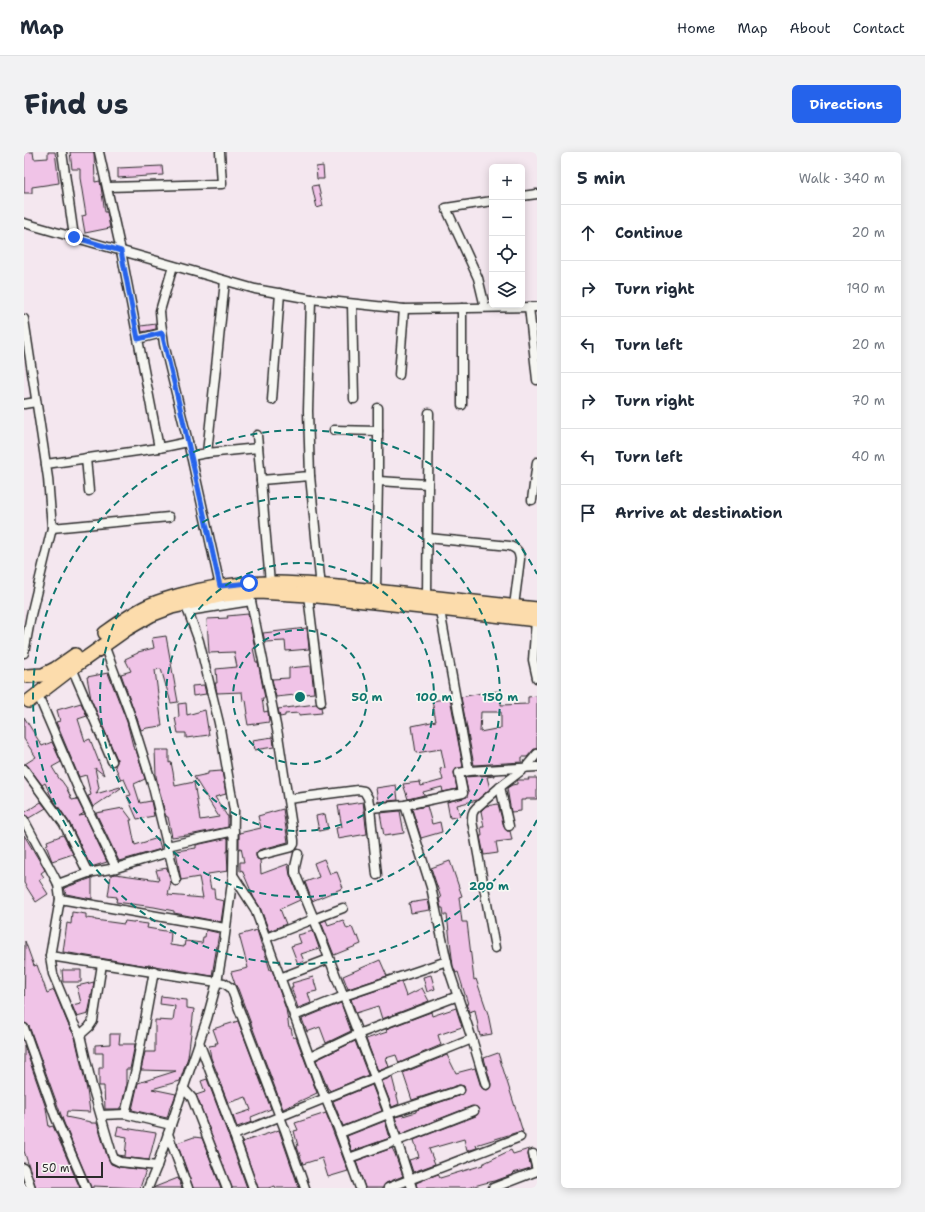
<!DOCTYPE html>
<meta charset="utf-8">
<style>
body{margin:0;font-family:"Shantell Sans",sans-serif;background:#f2f2f3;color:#1f2937}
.controls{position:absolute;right:12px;top:12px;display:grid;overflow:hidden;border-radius:6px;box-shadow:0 2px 10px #0003}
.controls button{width:36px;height:36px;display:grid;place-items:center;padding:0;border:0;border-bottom:1px solid #e0e1e3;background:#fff;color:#1f2937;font:20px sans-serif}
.scale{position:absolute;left:12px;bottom:10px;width:67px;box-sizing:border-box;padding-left:4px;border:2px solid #2b2b2b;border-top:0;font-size:11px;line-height:14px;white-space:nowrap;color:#2b2b2b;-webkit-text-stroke:3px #f6f6f2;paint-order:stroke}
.stop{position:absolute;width:12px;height:12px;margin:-9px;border:3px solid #2563eb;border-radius:50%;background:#fff}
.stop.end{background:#2563eb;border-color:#fff;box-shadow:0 1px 4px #0008}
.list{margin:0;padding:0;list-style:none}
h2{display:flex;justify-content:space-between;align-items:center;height:52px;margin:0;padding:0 16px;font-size:17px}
h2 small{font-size:13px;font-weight:400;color:#747a83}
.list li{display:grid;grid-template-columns:26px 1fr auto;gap:12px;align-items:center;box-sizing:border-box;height:56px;padding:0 16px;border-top:1px solid #e0e1e3}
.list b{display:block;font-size:15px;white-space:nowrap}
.list em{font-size:13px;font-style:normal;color:#747a83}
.icon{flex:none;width:22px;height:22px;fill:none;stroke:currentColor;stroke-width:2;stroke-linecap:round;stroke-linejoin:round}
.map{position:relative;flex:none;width:513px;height:1036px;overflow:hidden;border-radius:6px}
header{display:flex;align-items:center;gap:24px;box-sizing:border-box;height:56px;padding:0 20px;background:#fff;border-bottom:1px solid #e0e1e3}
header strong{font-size:19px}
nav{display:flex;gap:22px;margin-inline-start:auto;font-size:14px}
.intro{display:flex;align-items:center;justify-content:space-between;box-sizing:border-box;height:96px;padding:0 24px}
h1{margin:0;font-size:28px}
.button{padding:10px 18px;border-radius:6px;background:#2563eb;color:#fff;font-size:14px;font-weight:700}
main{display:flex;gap:24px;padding:0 24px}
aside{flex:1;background:#fff;border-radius:6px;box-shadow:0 2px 10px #0003}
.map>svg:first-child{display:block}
.building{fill:#f0c3e7;stroke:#2b2b2b;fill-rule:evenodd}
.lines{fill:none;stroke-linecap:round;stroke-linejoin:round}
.minor-casing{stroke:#2b2b2b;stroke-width:11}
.primary-casing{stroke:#2b2b2b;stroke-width:16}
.minor{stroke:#f6f6f2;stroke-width:8}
.primary{stroke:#fcdcac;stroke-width:13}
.route{stroke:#2563eb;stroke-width:5}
.ring{fill:none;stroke:#0f766e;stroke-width:2;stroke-dasharray:7 5}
.centre{fill:#0f766e;stroke:#f6f6f2;stroke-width:2}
.ring-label{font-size:12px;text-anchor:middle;font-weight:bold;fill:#0f766e;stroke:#f6f6f2;stroke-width:3.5;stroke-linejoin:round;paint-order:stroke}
</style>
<header>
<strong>Map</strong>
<nav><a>Home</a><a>Map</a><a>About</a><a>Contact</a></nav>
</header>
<div class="intro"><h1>Find us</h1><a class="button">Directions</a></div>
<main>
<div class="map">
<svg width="513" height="1036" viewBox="0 0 513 1036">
<rect width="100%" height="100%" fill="#f4e7ef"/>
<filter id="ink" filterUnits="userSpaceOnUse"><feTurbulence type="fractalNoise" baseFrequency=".025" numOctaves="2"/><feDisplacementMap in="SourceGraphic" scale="8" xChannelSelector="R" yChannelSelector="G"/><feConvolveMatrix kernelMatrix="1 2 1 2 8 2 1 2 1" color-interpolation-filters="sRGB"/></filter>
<g filter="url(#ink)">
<!-- building -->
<g class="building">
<path d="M0 0H9L10 7 24 6V0H31L35 31 8 35V41H0Z"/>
<path d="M46 0H70L71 30 76 29 81 60H83L86 76 61 81 58 64 62 63 56 26V17H48Z"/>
<path d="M138 14 139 23 94 26V16Z"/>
<path d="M299 14 300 27H293L292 15Z"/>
<path d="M294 33 299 54 293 56 288 34Z"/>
<path d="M132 172V177L118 180 117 174Z"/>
<path d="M224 462 231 496H229L232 510H234L241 546H238L240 560 244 559 245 570 224 573 222 562H224L222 548 219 549 218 540 193 541 191 531H193L192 517 213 515 210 500 185 501 183 467 204 466 203 464Z"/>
<path d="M283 476 285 497 262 499 261 489 241 490 239 481Z"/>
<path d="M142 484 154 550 147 551 137 517 131 518 138 574 123 576 117 578 97 522 107 519 101 507 114 501V500L130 496 128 486Z"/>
<path d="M287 514 290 541 252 545 248 527 265 526V516Z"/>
<path d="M84 521 103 570 110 598H112L121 627 110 632 116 651 127 649 130 664 113 667 103 644 107 643 100 627 97 628 91 614 93 610V607L67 547 63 525Z"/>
<path d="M180 533 182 542 169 544 168 534Z"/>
<path d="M477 539V553L504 552V545L513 544V597H510L503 605H498V610L450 613 437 545 463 540ZM457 560H477V576L456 580Z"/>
<path d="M426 546 439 615 432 617 430 620 433 637 419 640 418 635 399 640 400 643 384 647 379 632 396 630 397 634 419 628 416 617 421 616 417 597 392 601 388 574 412 569 408 549Z"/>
<path d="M57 551 63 564 54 567 61 589 66 587 80 623 71 616 75 636 72 642 96 635 97 636 69 655 64 644 67 643 62 623 55 625 32 570 36 569 33 558Z"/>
<path d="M162 551 163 563 181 558 185 583 162 586V581H154L151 566 155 565 154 552Z"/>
<path d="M292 552 295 555H297L298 561 275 563V561L261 562V564L256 565 254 557Z"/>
<path d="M0 565 18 594 28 590 37 610 28 615 36 628H37L42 635 48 648 53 647 60 661 55 664 61 663 83 710 67 715 45 670 27 644 21 631 18 633 4 614 1 612 12 605 0 587Z"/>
<path d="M249 585 250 595 230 598 228 588Z"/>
<path d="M131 598H145V611L147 610 149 620 151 634 170 630 176 668 195 665 170 625 184 622V620L198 619 202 642 191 645 203 664H204V675L170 682 148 685 144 665H143L141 662 132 624Z"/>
<path d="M470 623V624L463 625 466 637 453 648 433 653 436 664 426 666 423 650 443 645 444 640 441 625Z"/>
<path d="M504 626H513V647H502V648H497V659L487 660 483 636 488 633 493 632V629L494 628H505Z"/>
<path d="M372 633 374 648 354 650 352 636Z"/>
<path d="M17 650 22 656 5 666 0 663V661Z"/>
<path d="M339 650 343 682 314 687 312 676 318 675 314 654Z"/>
<path d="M474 652 480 675 483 679H486L488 688 472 690 474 701 460 703 456 684H458L457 675H460L457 659 462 654Z"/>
<path d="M403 654 408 672 416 670 418 680 397 686 388 657Z"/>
<path d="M99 656 108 668H106L111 693 134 686 137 697 95 709 72 661Z"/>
<path d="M259 657 264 690 235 698 232 701V704L233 707 236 708 237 722 264 712 266 723 276 748 256 757 262 772 245 779 236 755 230 746 218 718 216 719V710H220L217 696 215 697V681L237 676 234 664Z"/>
<path d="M376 659 380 681 360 684 356 661Z"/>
<path d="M301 662 304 677 295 679 292 664Z"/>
<path d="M0 683 21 718 17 721 20 725 15 728 24 742 12 750 0 731Z"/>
<path d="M39 683 49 702 28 709 22 693 24 692 23 689Z"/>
<path d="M204 686V699H203L204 719 184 722 187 737H190L191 747 200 749 197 770 150 761V759L130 755 92 750 93 745 84 744 87 723 91 722 135 728 132 718 143 716 147 730 144 743 179 746 175 725 157 728 152 699 172 696V693Z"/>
<path d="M300 707 306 722 313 720 319 736 288 749 281 730 295 725 290 711Z"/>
<path d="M426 709 438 744 435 745 438 770H443L450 828 452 827 464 862 468 882 456 884 451 858 445 860 442 852H444L434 820 432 821 429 814 423 763H420L419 756H417L415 746H417L407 716Z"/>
<path d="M68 726V747L42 742 40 736Z"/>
<path d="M404 748 406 758 387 761 385 751Z"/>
<path d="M48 760 62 762V766L71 767V768L100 772 101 769 124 772 123 776 147 780 146 793 160 795 161 789 178 791 179 785H181L182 778 195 781 188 824 131 814 124 813V814L39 800 43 771 47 772Z"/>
<path d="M302 768 304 773 319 768 323 777 328 775 332 785 334 784 337 792 310 803 297 770Z"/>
<path d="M233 778 239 798H240L246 818H248L262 857 265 876H267L269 886 272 885 293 941 259 957 214 837 211 832 207 820 224 816 215 783Z"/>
<path d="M289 779 295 796 277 802 280 809 274 812 267 794 277 791 274 783Z"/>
<path d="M1 789 10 814 13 813 23 841 30 838 44 872 51 885 63 938 66 960 43 959 42 965 67 970V971H73L83 1004 87 1012 95 1015 122 1018 116 1036 69 1034V1036H67L40 971 5 874 3 872 0 871Z"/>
<path d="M356 808 363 824 324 837 319 824Z"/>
<path d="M38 818H57V830H39Z"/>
<path d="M407 823 411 837 403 840 399 825Z"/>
<path d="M289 825 293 839 284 841 287 851 274 856 267 835H269L268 831Z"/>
<path d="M70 830 68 843 66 844 67 848 64 862 53 865 48 853 57 851 53 834Z"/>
<path d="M377 830 382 844 398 836 405 849 358 867 354 854 332 861 327 847Z"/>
<path d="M137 844 152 846V847L163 848V856L170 857 164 905 156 929 128 937 152 942 148 953 147 952 143 966 108 958 114 931 152 919 117 918 121 900H131V868L149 869 151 854 136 852Z"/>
<path d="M317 851 327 879 302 891 296 875 283 880 278 867Z"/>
<path d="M432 856 438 875 414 883 417 893 375 911 372 903 362 906 365 915 354 919 342 887 363 880 362 877 407 860 408 864Z"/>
<path d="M214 869 247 957 227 965 228 970 213 975 209 964 227 958 222 945 204 951 193 923H194L187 906 185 894 192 893 191 891H194L189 877Z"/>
<path d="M86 882H96L95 892H111L106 917H102V935L97 955H96V957H81L80 934H75V916H79V901H71V893L86 892Z"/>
<path d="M331 889 344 923 306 939 305 937H304L292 908Z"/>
<path d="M0 893 22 956 25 975 29 974 56 1036H12L0 999Z"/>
<path d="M474 901 499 980H494L452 993 453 996 443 999 440 987 405 997 411 1012 389 1020 385 1008 395 1005 390 988 452 964 455 959 453 955 448 954 377 982 371 965 379 963V964L392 960V958L438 943 441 939 440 934 435 933 388 948 379 921 423 903 432 921 451 916 457 935 459 937 463 938 466 936 467 932 460 906Z"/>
<path d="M368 925 375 952 368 955 358 929Z"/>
<path d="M183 927 205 985 223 1036H208L172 943 181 940 177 929Z"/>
<path d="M348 933 358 959 319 974 309 949Z"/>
<path d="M302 961 324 1019 304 1025 298 1006 279 1012 273 995 274 994 270 979 274 978 271 971Z"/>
<path d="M361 969 366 986 328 999 323 984Z"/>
<path d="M94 975 132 981 125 1008 98 1005 94 1003 101 1004 103 985 92 983Z"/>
<path d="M255 978 275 1036H252L251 1034 244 1036H234L218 990Z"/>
<path d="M170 985 178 986 197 1036H169L153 991Z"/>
<path d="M368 996 371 1002 379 1024 362 1031 359 1036H341L332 1009Z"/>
<path d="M505 997 504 1003 507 1016 489 1021 490 1022 471 1029 461 1031 443 1036H393L392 1031 414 1022 416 1026 459 1013 458 1012 487 998 489 1002Z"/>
<path d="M154 1026 158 1036H130L131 1035Z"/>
</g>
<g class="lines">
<!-- minor casing -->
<g class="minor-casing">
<g id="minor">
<path d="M38 0 50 85"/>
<path d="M75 0 97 99 135 296"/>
<path d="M83 35 198 32 196 0"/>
<path d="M498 44 513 42"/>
<path d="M0 71 231 137 287 147 380 157 513 155"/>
<path d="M328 152 330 247"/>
<path d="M461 155 454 126 422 56 468 49"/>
<path d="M505 155 513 228"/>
<path d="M438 156V253"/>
<path d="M0 167 24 326 28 376 7 463 0 501"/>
<path d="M114 187 138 181"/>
<path d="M375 223 380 157"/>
<path d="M248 248 256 141"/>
<path d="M0 252 12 250"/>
<path d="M310 278 354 279"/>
<path d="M233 283 237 328 286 324 284 259 287 147"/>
<path d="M164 290 196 434"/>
<path d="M183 301 234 296"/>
<path d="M167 304 183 301 201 129"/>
<path d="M62 306 65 339"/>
<path d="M22 312 135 296 164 290 140 192 137 170 136 159 149 114"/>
<path d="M286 324 297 436"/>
<path d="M237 328 246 431"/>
<path d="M354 329 404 332 405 261"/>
<path d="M508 348 513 310"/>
<path d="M28 376 145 365"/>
<path d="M404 386 486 394C493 397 495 399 496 407L490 454"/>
<path d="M352 439 354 329V256"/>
<path d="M284 443 297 550"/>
<path d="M403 445 404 332"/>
<path d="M158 450 164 459 175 489 195 571 210 658 209 723 231 757 295 931 314 976 336 1036"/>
<path d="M164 459 227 449 254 583 270 688V692L268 695 237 703"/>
<path d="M512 468 509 508 513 526"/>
<path d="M48 516 88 609"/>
<path d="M14 543 56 641 92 716"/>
<path d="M0 617 40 672 64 721 34 732"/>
<path d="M445 619 513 615"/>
<path d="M476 635 485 674"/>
<path d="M264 647 334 638 340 639 344 646 346 656 381 653 439 641 435 621 445 619 415 453"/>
<path d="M346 656 353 723"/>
<path d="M0 668 31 726 34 732 36 747 201 776"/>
<path d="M143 694 210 679"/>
<path d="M145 700 152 729"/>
<path d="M274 702 271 715V721L290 767 319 756"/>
<path d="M64 721 92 716 145 700 129 635 108 568 80 493"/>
<path d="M36 747 26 804 29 822 49 870 56 883 68 934 88 1002 90 1007 96 1010 133 1014"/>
<path d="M242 786 290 767 362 954 388 1036"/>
<path d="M471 796 448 669C448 663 448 660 452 656L476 635 502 615 513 602"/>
<path d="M26 804 193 830 200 831 207 836 261 978 281 1036"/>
<path d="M256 826 305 807"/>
<path d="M270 864 320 844 423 809"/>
<path d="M0 876 31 964 62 1036"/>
<path d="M56 883 65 875 69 869 78 812"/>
<path d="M448 887 462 933"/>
<path d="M175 890 210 983"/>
<path d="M286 905 334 882 434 844"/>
<path d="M159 936 168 946 203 1036"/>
<path d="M101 962 112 917 130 819"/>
<path d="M77 963 101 962 147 973"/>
<path d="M316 981 364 962 436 938"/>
<path d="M144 982 164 1036"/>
<path d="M509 1002 513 1018"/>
<path d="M325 1006 373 989 450 959"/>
<path d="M0 1016 7 1036"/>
<path d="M124 1036 133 1014 183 867 193 830 200 790 209 723"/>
<path d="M229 1036 210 983 448 887 424 815 407 735 381 653"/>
<path d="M364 1036 496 985"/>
<path d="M469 1036 513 1019"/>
</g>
</g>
<!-- primary casing -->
<g class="primary-casing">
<g id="primary">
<path d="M81 481C94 472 108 462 122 455 132 450 143 447 153 444 221 423 291 432 360 440 411 446 462 451 513 457"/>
<path d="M3 524 19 523 31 517 51 503"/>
<path d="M5 549 48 516 103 477 127 463 148 455 200 443 235 440 284 443 416 457 513 468"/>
</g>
</g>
<!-- minor -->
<use href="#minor" class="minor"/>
<!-- primary -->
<use href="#primary" class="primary"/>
</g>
</g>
<g class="lines" filter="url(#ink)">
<!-- route -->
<path class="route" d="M50 85 97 99 114 187 138 181 159 268 196 434 225 431"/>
</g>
<!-- distance rings -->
<g class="ring">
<circle cx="276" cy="545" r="67"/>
<circle cx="276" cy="545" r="134"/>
<circle cx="276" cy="545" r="200"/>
<path d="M513 668A267 267 0 1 1 513 422"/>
</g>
<circle cx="276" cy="545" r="6" class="centre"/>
<g class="ring-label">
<text x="343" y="549">50 m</text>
<text x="410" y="549">100 m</text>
<text x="476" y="549">150 m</text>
<text x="465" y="738">200 m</text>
</g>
</svg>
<div class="controls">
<button>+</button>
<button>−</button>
<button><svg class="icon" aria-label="locate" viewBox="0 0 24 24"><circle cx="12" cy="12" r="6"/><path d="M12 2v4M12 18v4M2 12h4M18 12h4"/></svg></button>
<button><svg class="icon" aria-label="layers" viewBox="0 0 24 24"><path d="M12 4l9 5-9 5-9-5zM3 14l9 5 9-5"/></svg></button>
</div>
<div class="scale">50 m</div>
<div class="stop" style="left:225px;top:431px"></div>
<div class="stop end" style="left:50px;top:85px"></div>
</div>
<aside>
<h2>5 min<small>Walk · 340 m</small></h2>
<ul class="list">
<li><svg class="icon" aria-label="ahead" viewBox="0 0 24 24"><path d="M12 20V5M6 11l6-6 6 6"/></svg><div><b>Continue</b></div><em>20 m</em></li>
<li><svg class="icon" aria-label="right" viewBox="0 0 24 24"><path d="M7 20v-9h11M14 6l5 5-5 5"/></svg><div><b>Turn right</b></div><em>190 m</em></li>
<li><svg class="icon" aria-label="left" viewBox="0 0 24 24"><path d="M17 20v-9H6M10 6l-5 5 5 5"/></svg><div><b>Turn left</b></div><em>20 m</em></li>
<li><svg class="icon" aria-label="right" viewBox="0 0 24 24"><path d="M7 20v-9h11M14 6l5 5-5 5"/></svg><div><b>Turn right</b></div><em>70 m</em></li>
<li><svg class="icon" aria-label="left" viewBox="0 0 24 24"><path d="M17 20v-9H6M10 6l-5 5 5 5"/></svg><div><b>Turn left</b></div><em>40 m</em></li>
<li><svg class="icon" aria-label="arrive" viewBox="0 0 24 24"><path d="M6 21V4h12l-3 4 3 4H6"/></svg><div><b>Arrive at destination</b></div></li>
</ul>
</aside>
</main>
